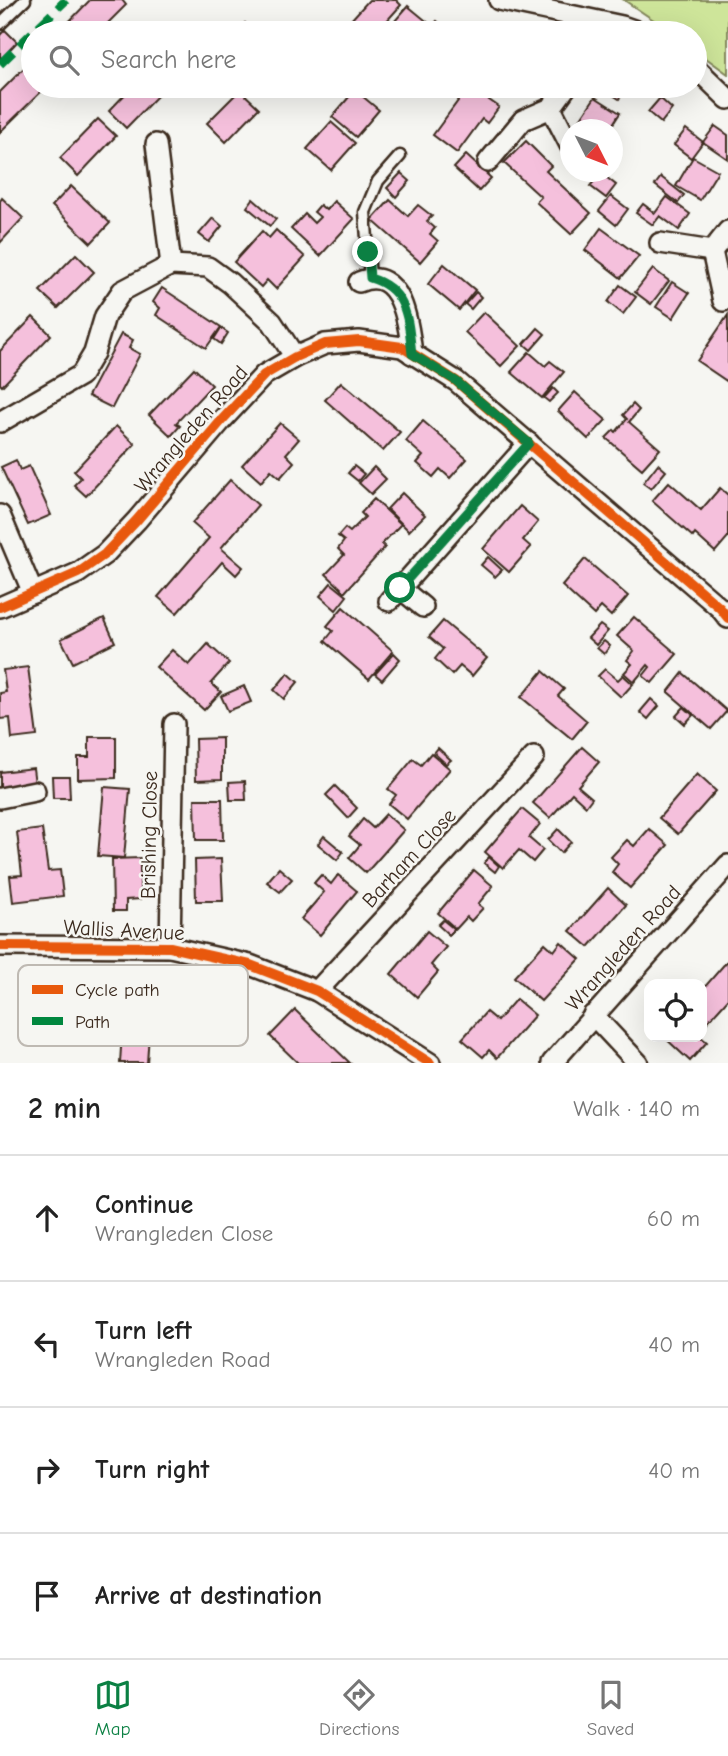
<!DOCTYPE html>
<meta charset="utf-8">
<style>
body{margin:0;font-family:"Comic Neue",sans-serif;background:#f6f6f6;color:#222}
.controls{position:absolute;right:21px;bottom:21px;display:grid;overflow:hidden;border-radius:14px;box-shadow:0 7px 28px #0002}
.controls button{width:63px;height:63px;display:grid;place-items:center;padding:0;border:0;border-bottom:2px solid #e0e0e0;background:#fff;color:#222;font:35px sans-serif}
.compass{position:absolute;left:560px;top:119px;width:63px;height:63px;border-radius:50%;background:#fff;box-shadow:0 7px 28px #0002;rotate:132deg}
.stop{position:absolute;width:21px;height:21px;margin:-16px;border:5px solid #0b8043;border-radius:50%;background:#fff}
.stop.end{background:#0b8043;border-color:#fff;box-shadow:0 2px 7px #0008}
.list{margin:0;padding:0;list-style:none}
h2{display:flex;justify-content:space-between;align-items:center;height:91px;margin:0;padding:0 28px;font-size:30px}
h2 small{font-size:23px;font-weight:400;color:#767676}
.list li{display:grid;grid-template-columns:46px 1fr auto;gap:21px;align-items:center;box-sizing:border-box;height:126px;padding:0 28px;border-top:2px solid #e0e0e0}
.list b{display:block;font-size:26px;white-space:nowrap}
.list p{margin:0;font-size:23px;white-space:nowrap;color:#767676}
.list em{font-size:23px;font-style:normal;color:#767676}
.icon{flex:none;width:38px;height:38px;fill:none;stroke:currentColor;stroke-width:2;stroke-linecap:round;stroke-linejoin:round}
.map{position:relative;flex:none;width:728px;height:1063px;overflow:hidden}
.search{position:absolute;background:#fff;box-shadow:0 7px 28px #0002;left:21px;right:21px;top:21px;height:77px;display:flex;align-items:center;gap:18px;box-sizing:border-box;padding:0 24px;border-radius:38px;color:#767676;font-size:26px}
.sheet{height:595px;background:#fff}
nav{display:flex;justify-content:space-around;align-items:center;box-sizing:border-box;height:98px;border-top:2px solid #e0e0e0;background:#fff;font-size:19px;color:#767676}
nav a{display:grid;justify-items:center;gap:4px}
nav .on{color:#0b8043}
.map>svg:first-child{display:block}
.green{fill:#cee59a;stroke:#84885c;stroke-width:2}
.building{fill:#f5c0dc;stroke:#3b2a1e;stroke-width:2}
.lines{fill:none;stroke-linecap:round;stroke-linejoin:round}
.service-casing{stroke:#3b2a1e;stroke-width:15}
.minor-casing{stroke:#3b2a1e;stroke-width:24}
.service{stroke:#f6f6f2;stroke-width:10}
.minor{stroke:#f6f6f2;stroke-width:19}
.quiet{stroke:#00873e;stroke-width:9;stroke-dasharray:18 9;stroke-linecap:butt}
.cycleway-casing{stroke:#f6f6f2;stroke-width:15}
.cycleway{stroke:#e8590c;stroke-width:10}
.route{stroke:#0b8043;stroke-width:9}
.labels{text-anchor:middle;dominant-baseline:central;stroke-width:5;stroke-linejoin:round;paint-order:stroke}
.street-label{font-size:21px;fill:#3b2a1e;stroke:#f6f6f2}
.key{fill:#f6f6f2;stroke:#beb9b2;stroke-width:2}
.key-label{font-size:19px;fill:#3b2a1e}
</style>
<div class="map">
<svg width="728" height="1063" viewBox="0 0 728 1063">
<rect width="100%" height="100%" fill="#f6f6f2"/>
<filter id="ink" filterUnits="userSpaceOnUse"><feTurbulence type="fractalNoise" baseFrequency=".0143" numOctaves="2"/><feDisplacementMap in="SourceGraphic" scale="14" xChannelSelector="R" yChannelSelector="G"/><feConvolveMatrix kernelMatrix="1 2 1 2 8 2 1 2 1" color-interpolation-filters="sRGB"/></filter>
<g filter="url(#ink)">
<!-- green -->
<path class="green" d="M624 0H728V74L695 50V33H673Z"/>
<!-- building -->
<g class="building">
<path d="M90 0H122L126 5 98 33H58Z"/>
<path d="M369 0H396L401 5 377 32 372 27 363 33 350 21Z"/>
<path d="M408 6 430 24 422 33H391L387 30Z"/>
<path d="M437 21 449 31 447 33H426Z"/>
<path d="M245 23 252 30 254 28 259 33H235Z"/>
<path d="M194 24 204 33H185Z"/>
<path d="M5 30 17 42 0 60V35Z"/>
<path d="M33 59V86H47L0 132V92Z"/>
<path d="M133 86H161L164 89 126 128 109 111Z"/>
<path d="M469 86 499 107 487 123 482 119 457 153 433 135Z"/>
<path d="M599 86H628L619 99Z"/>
<path d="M240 90 259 108 226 142 207 123Z"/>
<path d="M355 90 379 110 356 137 332 117Z"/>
<path d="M595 97 620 113 609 130H573Z"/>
<path d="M660 98 672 109 661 123 648 112Z"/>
<path d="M98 119 116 136 78 176 60 158Z"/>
<path d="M331 122 355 143 331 170 307 149Z"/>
<path d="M715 126 728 135V159L703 142Z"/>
<path d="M686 129 703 142 691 158 674 145Z"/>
<path d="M526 141 551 166 546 171 591 213 571 234 536 202 541 197 504 163Z"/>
<path d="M466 155 491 178 479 191 454 168Z"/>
<path d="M693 157 718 171 700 200 676 186Z"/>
<path d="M401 173 410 181 396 197 387 188Z"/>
<path d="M601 173 616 185 606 198 590 186Z"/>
<path d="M661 177 684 195 678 203 655 185Z"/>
<path d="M71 186 110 223 91 243 52 206Z"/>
<path d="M611 196 628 209 616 225 599 211Z"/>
<path d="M667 197 690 214 679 230 660 216 653 225 636 213 643 204 655 213Z"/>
<path d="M2 198 23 218 0 243V201Z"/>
<path d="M253 199 276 219 270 226 247 207Z"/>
<path d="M390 200 408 216 418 205 432 216 427 221 435 228 430 234 438 241 420 262 372 220Z"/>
<path d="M334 201 354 219 320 256 291 229 305 214 314 223 320 217 314 212 320 205 326 210Z"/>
<path d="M213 218 222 226 209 242 199 234Z"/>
<path d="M601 228 639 256 621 278 585 250Z"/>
<path d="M276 230 305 257 276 289 267 280 261 287 234 262 262 231 269 238Z"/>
<path d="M76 254 94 272 58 308 40 291Z"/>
<path d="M444 264 475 290 459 310 428 284Z"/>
<path d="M653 269 669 281 651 304 635 292Z"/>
<path d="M672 282 689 293 673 318 656 307Z"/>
<path d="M620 285 636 297 623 314 608 302Z"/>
<path d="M162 288 221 327 206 348 156 315 160 308 153 302Z"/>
<path d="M476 292 481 297 471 309 465 304Z"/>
<path d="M484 312 520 346 501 366 465 332Z"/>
<path d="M728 315V382L697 361Z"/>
<path d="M33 317 51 335 2 386 0 384V351Z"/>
<path d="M221 328 228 333 221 344 214 339Z"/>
<path d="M538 328 545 334 531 350 524 344Z"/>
<path d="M121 334 133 340 129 348 140 354 112 408 88 396Z"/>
<path d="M529 352 545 366 550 361 564 372 542 398 511 372Z"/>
<path d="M194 368 212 385 176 423 180 426 171 436 149 415Z"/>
<path d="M341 382 400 432 383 451 325 400Z"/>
<path d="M553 388 558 393 549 402 544 398Z"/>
<path d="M575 392 606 420 588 439 558 411Z"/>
<path d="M633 404 639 410 629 422 660 449 642 469 606 438 614 430 616 432 627 419 623 415Z"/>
<path d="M423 421 467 459 450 478 440 469 433 477 417 463 423 456 406 441Z"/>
<path d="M280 423 299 439 286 454 294 462 280 478 271 470 261 482 242 465Z"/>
<path d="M116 426 135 444 86 496 74 485 81 478 74 471Z"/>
<path d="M16 460 20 470 29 466 51 515 28 525 1 467Z"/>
<path d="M658 464 666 471 651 489 643 483Z"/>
<path d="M354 466 364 474 358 481 348 473Z"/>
<path d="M374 467 386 479 371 494 359 483Z"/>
<path d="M230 480 258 505 221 548 243 567 236 575 222 562 177 613 158 597 209 538 192 523Z"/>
<path d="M669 482 701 510 720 488 728 495V537L715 552 695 534 693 537 652 501Z"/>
<path d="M402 493 425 515 409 531 387 509Z"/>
<path d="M374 499 401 524 382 544 385 547 345 592 326 574 344 555 338 549 344 541 338 536 345 528 350 532 365 517 361 513Z"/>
<path d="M520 506 538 522 523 540 531 547 509 572 483 549Z"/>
<path d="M488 557 502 570 495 577 481 565Z"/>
<path d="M585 559 628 596 611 616 601 607 594 615 562 586Z"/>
<path d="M331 583 347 596 336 610 320 596Z"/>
<path d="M343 607 393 651 369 679 325 641 333 631 327 626Z"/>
<path d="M634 617 677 654 652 683 643 676 650 667 648 665 634 682 624 673 632 664 627 660 634 651 617 636Z"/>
<path d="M104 618 115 642 73 663 61 639Z"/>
<path d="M443 621 487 658 472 676 460 666 452 675 435 659 443 649 429 637Z"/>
<path d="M600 625 608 631 596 645 588 638Z"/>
<path d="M604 641 610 646 604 654 597 648Z"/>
<path d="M208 644 229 663 211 683 221 692 204 710 156 667 172 650 189 665Z"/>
<path d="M394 653 400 659 382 680 375 674Z"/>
<path d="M28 667 37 736 12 739 10 718 0 719V693L6 692 3 670Z"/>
<path d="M605 669 618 680 623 675 633 684 621 697 598 676Z"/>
<path d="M543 671 564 689 558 696 587 721 572 739 521 697Z"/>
<path d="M288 673 298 682 284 699 274 690Z"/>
<path d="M683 673 727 711 711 729 668 692Z"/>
<path d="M244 686 251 702 228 711 221 696Z"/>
<path d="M651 699 659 706 648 719 640 712Z"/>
<path d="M684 707 693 715 685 724 676 716Z"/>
<path d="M89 737H116V778L78 779V757H89Z"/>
<path d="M222 738V779L196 780 195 739Z"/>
<path d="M582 747 599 762 578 786 592 798 586 806 572 793 550 818 533 803Z"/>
<path d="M438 748 451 760 446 764 434 753Z"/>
<path d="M431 753 450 769 407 819 389 804 396 795 388 789 413 759 421 765Z"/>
<path d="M33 768 35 784 0 788V772Z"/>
<path d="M697 774 716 791 678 834 659 818Z"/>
<path d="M52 776H69L70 798H53Z"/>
<path d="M245 781 246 800H230L229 782Z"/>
<path d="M335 786 357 808 348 818 326 795Z"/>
<path d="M104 787 130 789 124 858 98 856Z"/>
<path d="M195 799H222L223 840H196Z"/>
<path d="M522 809 540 824 529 838 543 850 533 862 519 850 503 868 485 852Z"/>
<path d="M386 814 404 830 366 873 349 858 360 845 349 836 363 819 373 828Z"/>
<path d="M42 829 48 871 60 870 63 896 13 902 10 876 22 875 17 832Z"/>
<path d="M558 829 571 842 561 853 548 840Z"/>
<path d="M649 829 668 845 630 888 612 872 618 864 611 857 627 840 634 846Z"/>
<path d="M324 836 343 852 337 860 318 844Z"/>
<path d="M489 857 499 866 495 872 484 863Z"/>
<path d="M140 858V899L126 900V911H113L112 859Z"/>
<path d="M221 859 223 901H196L195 860Z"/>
<path d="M279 868 292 879 280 892 267 882Z"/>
<path d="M474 870 493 886 478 904 483 908 471 921 467 917 456 929 438 913Z"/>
<path d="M321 875 331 884 338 875 357 891 320 935 301 919 324 892 314 883Z"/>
<path d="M608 888 626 905 589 947 570 931Z"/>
<path d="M443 920 454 929 449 935 438 925Z"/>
<path d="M427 931 446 947 431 965 438 972 417 997 391 974Z"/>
<path d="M561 942 580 959 541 1001 514 977 545 943 554 951Z"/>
<path d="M728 960V999L702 1028V990Z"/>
<path d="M516 999 535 1015 497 1058 489 1050 483 1057 462 1039 486 1012 497 1021Z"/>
<path d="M295 1010 350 1063H298L270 1036Z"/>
<path d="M123 1017 150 1019 147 1063H120Z"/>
<path d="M664 1037H701L707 1042 690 1061Z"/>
</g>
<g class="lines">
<!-- service casing -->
<g class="service-casing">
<g id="service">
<path d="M0 24 25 0"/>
<path d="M370 278 365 212 378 181 400 156"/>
</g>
</g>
<!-- minor casing -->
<g class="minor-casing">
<g id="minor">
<path d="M499 0 622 26 642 33"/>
<path d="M695 67 728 99"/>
<path d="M551 108 570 145"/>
<path d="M156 144 171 265"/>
<path d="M488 162 523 120 551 108 567 86"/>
<path d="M660 243 712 251 728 231"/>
<path d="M712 251 723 301"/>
<path d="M359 282C402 264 409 326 412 354"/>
<path d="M0 422 81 375 94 353 105 316 122 291 171 265 208 267 230 283 272 322 295 357"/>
<path d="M0 515 33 593"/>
<path d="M400 588 423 607"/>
<path d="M389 601 529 443"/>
<path d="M0 607 78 573 105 554 137 520 222 420 264 375 295 357 325 344 359 341 402 347 456 381 720 608 728 618"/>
<path d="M0 798 35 791"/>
<path d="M0 946 170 947 250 965 317 991 430 1063"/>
<path d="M170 947 174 724"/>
<path d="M317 991 534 757"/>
<path d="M593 1015 638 1063"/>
<path d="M552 1063 728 865"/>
</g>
</g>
<!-- service -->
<use href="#service" class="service"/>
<!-- minor -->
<use href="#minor" class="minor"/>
<!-- quiet -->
<path class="quiet" d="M0 64 66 0"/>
<!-- cycleway casing -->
<g class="cycleway-casing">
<g id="cycleway">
<path d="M0 607 78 573 105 554 137 520 222 420 264 375 295 357 325 344 359 341 402 347 456 381 720 608 728 618"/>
<path d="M0 946 170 947 250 965 317 991 430 1063"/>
</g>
</g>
<!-- cycleway -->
<use href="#cycleway" class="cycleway"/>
</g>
</g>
<g class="lines" filter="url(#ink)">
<!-- route -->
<path class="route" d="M368 252 370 278C408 289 408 320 412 354L456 381 529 443 400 588"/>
</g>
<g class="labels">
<!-- street labels -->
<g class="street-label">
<text transform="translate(191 429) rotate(-49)">Wrangleden Road</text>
<text transform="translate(149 835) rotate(-89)">Brishing Close</text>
<text transform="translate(409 858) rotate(-47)">Barham Close</text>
<text transform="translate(124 930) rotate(3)">Wallis Avenue</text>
<text transform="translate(623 948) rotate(-48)">Wrangleden Road</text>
</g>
</g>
<!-- legend -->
<rect x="18" y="965" width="230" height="81" rx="10" class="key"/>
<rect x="32" y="985" width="31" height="9" fill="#e8590c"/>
<rect x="32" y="1017" width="31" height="8" fill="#00873e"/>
<g class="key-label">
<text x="75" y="996">Cycle path</text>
<text x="75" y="1028">Path</text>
</g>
</svg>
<div class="controls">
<button><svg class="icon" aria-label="locate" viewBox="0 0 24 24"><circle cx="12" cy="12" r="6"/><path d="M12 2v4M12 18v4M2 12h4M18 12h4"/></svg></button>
</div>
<svg class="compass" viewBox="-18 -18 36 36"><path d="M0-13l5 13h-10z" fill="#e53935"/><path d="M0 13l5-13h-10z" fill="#767676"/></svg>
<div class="stop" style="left:400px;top:588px"></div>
<div class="stop end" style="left:368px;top:252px"></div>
<div class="search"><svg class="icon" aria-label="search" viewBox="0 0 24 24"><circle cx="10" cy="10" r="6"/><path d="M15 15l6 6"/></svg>Search here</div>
</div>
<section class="sheet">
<h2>2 min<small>Walk · 140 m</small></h2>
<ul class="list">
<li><svg class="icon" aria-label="ahead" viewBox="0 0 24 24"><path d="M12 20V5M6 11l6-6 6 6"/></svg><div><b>Continue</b><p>Wrangleden Close</p></div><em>60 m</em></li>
<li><svg class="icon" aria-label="left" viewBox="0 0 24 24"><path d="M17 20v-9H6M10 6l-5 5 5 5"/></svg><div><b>Turn left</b><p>Wrangleden Road</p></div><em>40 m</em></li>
<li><svg class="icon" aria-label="right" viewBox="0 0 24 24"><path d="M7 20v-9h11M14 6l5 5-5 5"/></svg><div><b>Turn right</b></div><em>40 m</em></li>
<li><svg class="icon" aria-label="arrive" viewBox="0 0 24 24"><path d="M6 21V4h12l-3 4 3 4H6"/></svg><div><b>Arrive at destination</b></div></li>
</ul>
</section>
<nav>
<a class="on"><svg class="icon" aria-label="map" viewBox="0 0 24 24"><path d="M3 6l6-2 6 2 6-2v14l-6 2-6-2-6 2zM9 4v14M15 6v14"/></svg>Map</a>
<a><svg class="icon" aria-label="directions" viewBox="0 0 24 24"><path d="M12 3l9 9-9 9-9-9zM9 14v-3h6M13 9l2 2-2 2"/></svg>Directions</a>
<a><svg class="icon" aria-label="saved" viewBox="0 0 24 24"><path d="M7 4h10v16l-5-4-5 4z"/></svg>Saved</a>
</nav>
